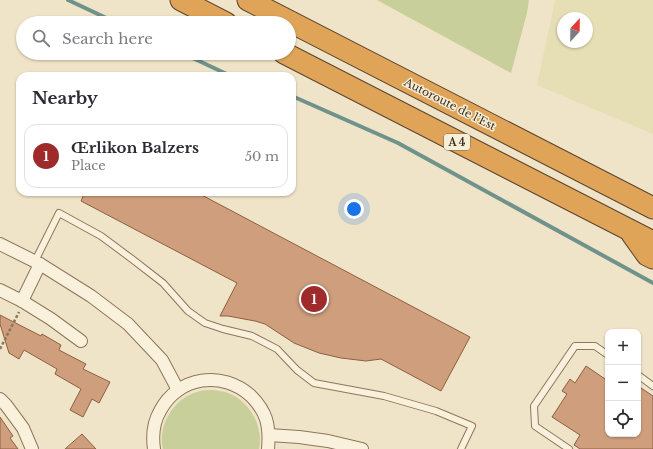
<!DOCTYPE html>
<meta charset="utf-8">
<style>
body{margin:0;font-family:"Libre Baskerville",serif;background:#f2f2f3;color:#2b2b33}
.controls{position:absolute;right:12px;bottom:12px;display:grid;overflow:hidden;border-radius:8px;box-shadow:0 1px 3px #0004}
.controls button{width:36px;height:36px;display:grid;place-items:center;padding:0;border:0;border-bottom:1px solid #e1e1e2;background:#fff;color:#2b2b33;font:20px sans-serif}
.compass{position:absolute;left:557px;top:12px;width:36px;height:36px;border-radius:50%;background:#fff;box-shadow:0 1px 3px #0004;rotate:22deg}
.you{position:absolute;left:354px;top:209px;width:14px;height:14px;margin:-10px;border:3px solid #fff;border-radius:50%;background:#1a73e8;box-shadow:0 0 0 6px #1a73e833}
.badge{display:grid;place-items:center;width:26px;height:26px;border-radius:50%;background:#9e2a2b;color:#fff;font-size:13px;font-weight:700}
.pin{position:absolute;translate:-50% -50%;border:2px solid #fff;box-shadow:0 1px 4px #0006}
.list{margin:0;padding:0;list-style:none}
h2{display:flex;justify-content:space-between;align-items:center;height:52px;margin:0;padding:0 16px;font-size:17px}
h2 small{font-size:13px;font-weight:400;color:#7c7c81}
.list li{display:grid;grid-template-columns:26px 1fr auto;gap:12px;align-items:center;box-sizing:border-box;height:64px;margin:0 8px 8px;padding:0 8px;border:1px solid #e1e1e2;border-radius:12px}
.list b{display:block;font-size:15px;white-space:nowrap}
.list p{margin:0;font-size:13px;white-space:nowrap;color:#7c7c81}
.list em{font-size:13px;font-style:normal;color:#7c7c81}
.icon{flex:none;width:22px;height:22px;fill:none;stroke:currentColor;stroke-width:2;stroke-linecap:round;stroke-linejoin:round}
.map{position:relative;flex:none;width:653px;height:449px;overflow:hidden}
.search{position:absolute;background:#fff;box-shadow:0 1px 3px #0004;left:16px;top:16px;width:280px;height:44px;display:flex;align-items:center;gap:10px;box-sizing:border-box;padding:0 14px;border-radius:22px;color:#7c7c81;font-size:15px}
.panel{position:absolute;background:#fff;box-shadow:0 1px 3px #0004;left:16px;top:72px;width:280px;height:124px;border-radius:12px}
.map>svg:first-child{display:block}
.farmland{fill:#e6deb5;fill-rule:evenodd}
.green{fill:#c9cf9b}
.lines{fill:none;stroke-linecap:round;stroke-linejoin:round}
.stream{stroke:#6f938a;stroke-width:4}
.building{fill:#cf9f7d;stroke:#8d5f41}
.service-casing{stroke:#8d765c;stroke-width:8}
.minor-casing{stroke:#8d765c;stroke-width:14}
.motorway-casing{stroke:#5b4430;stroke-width:23}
.path{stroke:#8d765c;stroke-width:2.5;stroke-dasharray:3 2;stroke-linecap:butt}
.service{stroke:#faf1dc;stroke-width:6}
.minor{stroke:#faf1dc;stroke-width:12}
.motorway{stroke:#e0a458;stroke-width:21}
.labels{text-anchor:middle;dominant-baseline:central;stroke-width:3;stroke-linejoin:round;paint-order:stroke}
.shield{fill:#f7eed8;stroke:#756857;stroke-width:1}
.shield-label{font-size:10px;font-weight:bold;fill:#3d2e20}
.street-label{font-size:11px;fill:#3d2e20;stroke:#f7eed8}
</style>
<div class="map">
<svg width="653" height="449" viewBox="0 0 653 449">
<rect width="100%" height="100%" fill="#f0e4c8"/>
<!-- farmland -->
<path class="farmland" d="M555 0H653V134L537 85ZM563 18H587V42H563Z"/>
<!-- green -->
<g class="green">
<path d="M377 0H529L527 13 511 73Z"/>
<path d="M213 390C218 391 224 391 228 393 250 401 264 427 259 449H163C157 426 174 398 197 392 202 390 208 390 213 390Z"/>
</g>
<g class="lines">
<!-- stream -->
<g class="stream">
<path d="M68 0 117 23"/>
<path d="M182 53 231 76"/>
<path d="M292 96 398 143 653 283"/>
</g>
</g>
<!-- building -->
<g class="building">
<path d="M85 192H196L470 337 441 391 381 359 366 361 341 358 319 353 294 343 265 324 255 321 228 316H220L237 283 81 201Z"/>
<path d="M0 315 41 336 42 334 61 345 59 350 86 364 83 369 110 382 99 403 92 399 83 417 70 410 81 389 55 374 57 369 24 350 19 359 9 353 0 324Z"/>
<path d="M586 366 608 381V434H638V386L653 396V449H580L574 445 580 435 552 417 567 394 562 391 570 379 575 383Z"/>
<path d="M0 417 13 436 10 438 18 449H0Z"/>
<path d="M82 434 96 449H65Z"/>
</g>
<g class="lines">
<!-- service casing -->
<g class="service-casing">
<g id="service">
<path d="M35 261 59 213 101 236 132 259 163 283 188 311 205 323 223 329 252 336 277 349 297 370 314 383 384 396 436 411 472 426 461 449"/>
<path d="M638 375 653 386"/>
<path d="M569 449 535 426 534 406 575 346H595L608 355"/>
</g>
</g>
<!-- minor casing -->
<g class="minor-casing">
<g id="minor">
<path d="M0 244 40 264 91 296 128 324 162 360 178 390"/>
<path d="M0 290 22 301 51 319 81 341"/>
<path d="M22 301 40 264"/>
<path d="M0 399 6 405 23 428 32 449"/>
<path d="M269 435 299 437 328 441 362 449"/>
<path d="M154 449C152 435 153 423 160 411 178 376 223 370 251 396 257 402 263 410 266 419 269 429 269 438 268 449"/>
</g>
</g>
<!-- motorway casing -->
<g class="motorway-casing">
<g id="motorway">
<path d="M181 0 226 23"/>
<path d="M248 0 653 208"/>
<path d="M284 53 653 242"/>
<path d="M632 234 647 255 653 258"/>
</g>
</g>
<!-- path -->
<path class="path" d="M0 349 19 312"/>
<!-- service -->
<use href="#service" class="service"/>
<!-- minor -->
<use href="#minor" class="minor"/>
<!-- motorway -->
<use href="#motorway" class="motorway"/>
</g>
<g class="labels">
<!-- shield labels -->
<rect class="shield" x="444" y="134" width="26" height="16" rx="3"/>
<g class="shield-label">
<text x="457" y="142">A 4</text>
</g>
<!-- street labels -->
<g class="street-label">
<text transform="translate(450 104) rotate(27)">Autoroute de l’Est</text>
</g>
</g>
</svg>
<div class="controls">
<button>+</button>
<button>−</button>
<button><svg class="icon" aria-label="locate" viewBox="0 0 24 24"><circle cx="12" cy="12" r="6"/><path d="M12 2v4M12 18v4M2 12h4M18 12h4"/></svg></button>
</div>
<svg class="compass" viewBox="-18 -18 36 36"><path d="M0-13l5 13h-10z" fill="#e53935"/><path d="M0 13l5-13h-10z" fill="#7c7c81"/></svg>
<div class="you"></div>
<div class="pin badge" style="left:314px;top:299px">1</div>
<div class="search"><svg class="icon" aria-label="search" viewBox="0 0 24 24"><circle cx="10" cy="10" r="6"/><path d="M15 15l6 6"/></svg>Search here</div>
<section class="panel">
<h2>Nearby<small></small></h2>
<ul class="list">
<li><span class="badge">1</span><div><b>Œrlikon Balzers</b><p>Place</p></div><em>50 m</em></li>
</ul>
</section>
</div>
